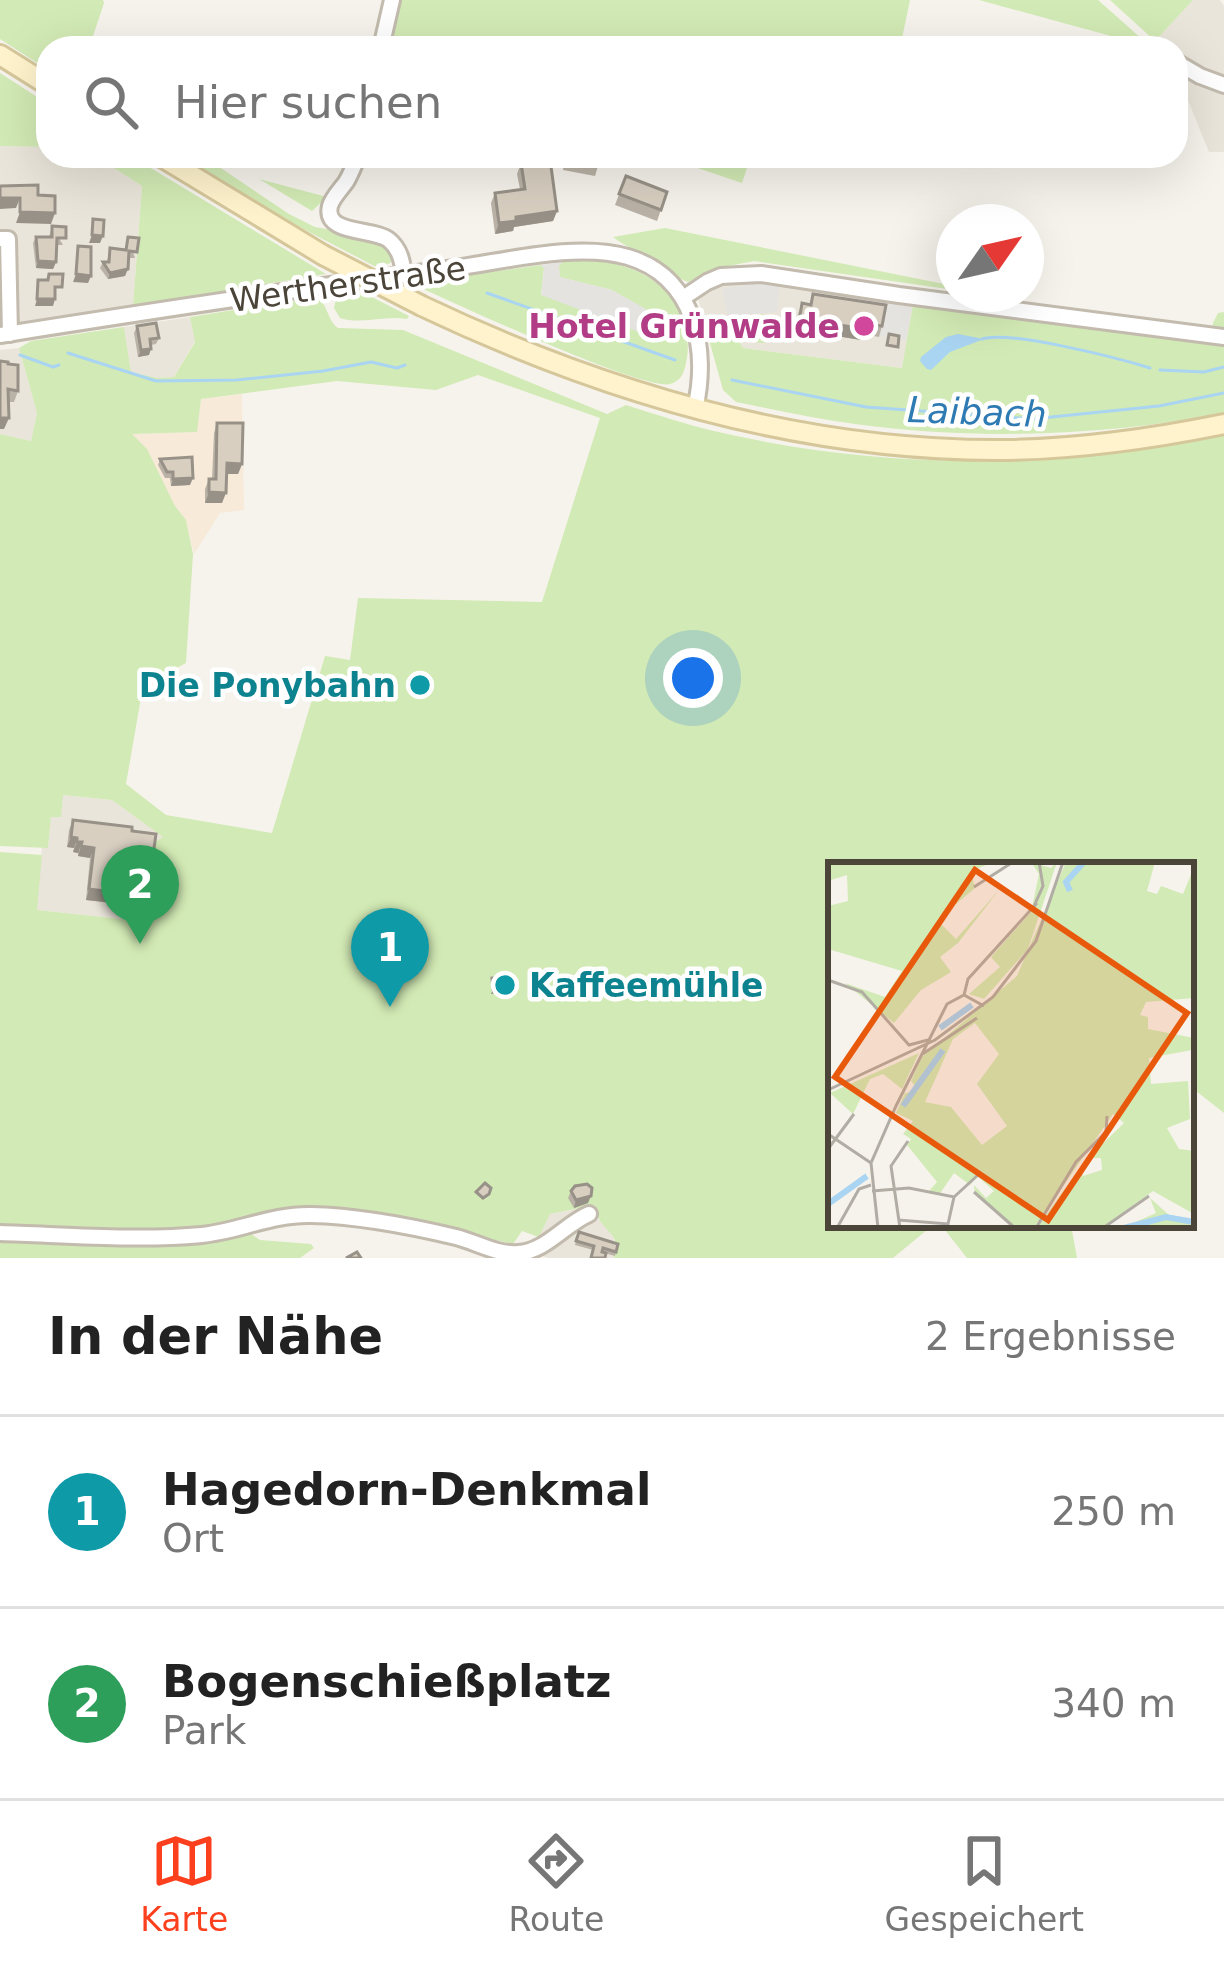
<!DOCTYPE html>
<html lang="de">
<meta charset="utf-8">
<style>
body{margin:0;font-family:"DejaVu Sans",sans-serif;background:#f6f6f6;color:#222}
.compass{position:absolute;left:936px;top:204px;width:108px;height:108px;border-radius:50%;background:#fff;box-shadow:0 12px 48px #0002;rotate:56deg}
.you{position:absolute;left:693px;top:678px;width:42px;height:42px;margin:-30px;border:9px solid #fff;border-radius:50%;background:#1a73e8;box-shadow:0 0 0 18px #1a73e833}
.badge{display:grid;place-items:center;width:78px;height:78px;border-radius:50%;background:#fc3f1d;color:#fff;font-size:39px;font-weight:700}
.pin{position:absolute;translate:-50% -99px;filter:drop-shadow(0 3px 6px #0008)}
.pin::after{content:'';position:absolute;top:63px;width:42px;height:36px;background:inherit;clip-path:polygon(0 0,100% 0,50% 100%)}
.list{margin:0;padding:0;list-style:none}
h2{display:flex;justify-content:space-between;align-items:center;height:156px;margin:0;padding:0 48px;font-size:51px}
h2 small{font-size:39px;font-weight:400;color:#767676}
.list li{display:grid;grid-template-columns:78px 1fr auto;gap:36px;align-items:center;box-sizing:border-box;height:192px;padding:0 48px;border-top:3px solid #e0e0e0}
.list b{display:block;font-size:45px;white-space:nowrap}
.list p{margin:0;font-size:39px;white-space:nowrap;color:#767676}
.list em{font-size:39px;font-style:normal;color:#767676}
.icon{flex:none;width:66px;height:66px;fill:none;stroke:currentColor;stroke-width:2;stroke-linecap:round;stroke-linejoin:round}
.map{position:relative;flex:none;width:1224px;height:1258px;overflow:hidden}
.search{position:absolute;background:#fff;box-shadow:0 12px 48px #0002;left:36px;right:36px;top:36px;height:132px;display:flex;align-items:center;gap:30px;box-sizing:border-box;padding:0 42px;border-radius:36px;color:#767676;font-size:45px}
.sheet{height:540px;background:#fff}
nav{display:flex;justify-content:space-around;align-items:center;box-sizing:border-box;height:168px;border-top:3px solid #e0e0e0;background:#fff;font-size:33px;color:#767676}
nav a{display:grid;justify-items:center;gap:6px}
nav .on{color:#fc3f1d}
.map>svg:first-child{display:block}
.residential{fill:#eae5da}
.commercial{fill:#f7ead8}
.green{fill:#d2eab5;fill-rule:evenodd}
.parking{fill:#e5e3e0}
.water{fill:#a9d4f2}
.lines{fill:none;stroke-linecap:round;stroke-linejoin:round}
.stream{stroke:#a9d4f2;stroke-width:3}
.street-casing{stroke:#c2bbae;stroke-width:20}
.secondary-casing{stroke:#d6c79b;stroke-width:24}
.street{stroke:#fff;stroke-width:14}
.secondary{stroke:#fff3cd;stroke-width:18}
.secondary-bridge-casing{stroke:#d6c79b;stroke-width:24;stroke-linecap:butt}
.secondary-bridge{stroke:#fff3cd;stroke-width:18}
.wall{fill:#bab2a6}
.shaded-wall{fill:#979187}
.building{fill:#d8cfc1;stroke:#979187;stroke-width:3}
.hotel-dot{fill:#d1479c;stroke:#fff;stroke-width:4.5}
.culture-dot{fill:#0f9aa8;stroke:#fff;stroke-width:4.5}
.labels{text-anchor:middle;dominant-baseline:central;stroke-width:9;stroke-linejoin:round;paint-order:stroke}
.street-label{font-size:33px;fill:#4b4439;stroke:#fff}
.hotel-label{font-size:33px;font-weight:bold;fill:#b23c85;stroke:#fff;text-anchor:end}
.culture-label{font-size:33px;font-weight:bold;fill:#0d838f;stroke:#fff;text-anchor:end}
.water-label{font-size:36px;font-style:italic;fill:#2e7ab2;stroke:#fff}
.inset-river{fill:none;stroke:#a9d4f2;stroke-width:6}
.inset-road{fill:none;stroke:#b2ada4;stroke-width:3}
.view{fill:#e8590c;fill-opacity:0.15;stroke:#e8590c;stroke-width:6}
.inset-edge{fill:none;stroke:#4b4439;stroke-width:6}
</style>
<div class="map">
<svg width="1224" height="1258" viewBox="0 0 1224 1258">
<rect width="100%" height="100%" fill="#f6f3ec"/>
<!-- residential -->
<g class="residential">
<path d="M1193 0H1220L1224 6V152H1209L1176 71V48H1162L1155 41Z"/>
<path d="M0 146 48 147V156H95L142 186 133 306 0 326Z"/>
<path d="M766 279 913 305 903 368 743 348 722 315 703 318 698 297 706 288 727 281Z"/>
<path d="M190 317 195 341 174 377 157 378 131 372 124 327Z"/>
<path d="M19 348 37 413 31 441 0 434V350Z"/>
<path d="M62 795 112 800 164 837 162 870 141 921 36 910 42 848 48 847 51 816 60 817Z"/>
<path d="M596 1205 599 1220 612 1231 616 1250 614 1258H547L536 1253 539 1237 550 1214Z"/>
</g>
<!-- commercial -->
<path class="commercial" d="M242 394 244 510 220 513 194 554 186 520 160 486 130 434 196 432 201 399Z"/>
<!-- green -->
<g class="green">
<path d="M0 0H103L104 3 89 48H48V70L0 39Z"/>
<path d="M398 0H910L900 48H388Z"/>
<path d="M979 0H1098L1151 47Z"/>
<path d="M1110 0H1193L1155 41Z"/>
<path d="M0 73 48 104V147L0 146Z"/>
<path d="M95 156H131L326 274 133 306 142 186Z"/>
<path d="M181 156H203L289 214 315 227 371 237 387 243 394 256 393 261 380 269 288 221Z"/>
<path d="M662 156H751L742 183Z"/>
<path d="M259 179 327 197 312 211Z"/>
<path d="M665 228 954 286V290L754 261 718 268 688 282C673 277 665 266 651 259 638 251 626 247 613 237Z"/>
<path d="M584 260C609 261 633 266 654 281 679 299 693 333 686 363 684 373 681 381 670 384 642 391 448 300 410 283L541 265 544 268 541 295 612 290 559 277V266L562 262Z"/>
<path d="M360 291 409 316 407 319C384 315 361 325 340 318L334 308 337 295Z"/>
<path d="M317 297C328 304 327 320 338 328L403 330 607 414 626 405C655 414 684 424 714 431 880 470 1057 470 1224 435V1113L1191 1087V865H831V1225H933L893 1258H614C620 1236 610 1235 600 1221 599 1220 595 1207 595 1205L550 1214 539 1237 522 1231 513 1244 428 1225 313 1207H288L203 1230 0 1225V852L42 855 37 910 140 921 162 870V863L151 855 152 844 163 837 112 800 63 795 61 817H51L48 848 0 846V434L31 441 37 413 19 348 31 341 124 327 131 372 157 378 174 377 195 342 190 317ZM478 375 600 418 542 602 358 598 350 660 325 656 272 833 166 815 126 784 143 686 186 663 193 554 186 520 175 506 147 449 132 434 197 432 201 399 337 381 436 390Z"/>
<path d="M913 305 1142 336 1209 342 1213 323 1218 313 1224 312V412C1109 437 971 440 855 424 815 419 776 410 736 402L723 390 703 318 722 315 743 348 902 368Z"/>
<path d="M763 314 766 323 776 324 775 337 763 343 743 341 732 318Z"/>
<path d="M941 1225H1071L1077 1258H967Z"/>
<path d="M245 1230 260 1240 311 1244 314 1248 300 1258H0V1238Z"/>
</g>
<!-- parking -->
<g class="parking">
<path d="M562 262 559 266 560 277 612 290 646 309 639 332 541 295 544 269 541 265Z"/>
<path d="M769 281 780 283 777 311 728 318 722 289Z"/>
<path d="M855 298 912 306 906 340 879 336 882 311 855 307Z"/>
</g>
<!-- water -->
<path class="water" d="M958 334 984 339 950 352 931 370 927 369 920 361 921 357 946 337Z"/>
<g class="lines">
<!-- stream -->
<g class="stream">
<path d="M487 293 675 360"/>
<path d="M982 339C1009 330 1118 358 1150 368"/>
<path d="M68 353 156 381 236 380 323 371 371 362 397 368 405 365"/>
<path d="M20 355 53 367 59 365"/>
<path d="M1160 370 1204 372 1224 367"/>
<path d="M732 380 866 407 1032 419 1159 406 1224 393"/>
</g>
<!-- street casing -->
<g class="street-casing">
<g id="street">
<path d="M1153 46 1156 48"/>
<path d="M381 48 392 0"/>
<path d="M1176 62 1200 76 1224 85"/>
<path d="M358 156C354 165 351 174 346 182 341 189 332 198 330 206 323 235 374 228 389 240 400 249 402 261 404 274"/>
<path d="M0 239H8L10 334"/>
<path d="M683 298 707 282 721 276 761 274 899 295 1224 337"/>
<path d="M0 335C151 311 303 288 455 268 506 261 578 242 628 257 695 277 709 349 695 409"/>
<path d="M0 1233C66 1235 137 1241 202 1235 239 1231 273 1214 311 1215 358 1216 410 1226 456 1237 476 1242 497 1255 518 1253 545 1252 565 1224 589 1214"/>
</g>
</g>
<!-- secondary casing -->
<g class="secondary-casing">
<g id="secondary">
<path d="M0 55 48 85"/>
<path d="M160 156 323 255"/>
<path d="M422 306C601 391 796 450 996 450 1072 450 1150 439 1224 424"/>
</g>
</g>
<!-- street -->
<use href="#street" class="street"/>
<!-- secondary -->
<use href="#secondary" class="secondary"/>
<!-- secondary-bridge casing -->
<g class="secondary-bridge-casing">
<path id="secondary-bridge" d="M323 255 422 306"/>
</g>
<!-- secondary-bridge -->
<use href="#secondary-bridge" class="secondary-bridge"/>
</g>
<!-- wall -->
<g class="wall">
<path d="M565 156H601L595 176 563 170Z"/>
<path d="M521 163 557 211 553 221 514 227 513 231 495 234 491 203 495 193 520 189 517 174Z"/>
<path d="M626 176 667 192 657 221 615 205Z"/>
<path d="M52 226 63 245H56V262L53 269 36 268 33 243 36 237H49Z"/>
<path d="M128 237 135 258H129L125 276 108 279 100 268 103 262H107L110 248 125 249Z"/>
<path d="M813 294 882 326 879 337 863 334 861 340 818 333 815 342 794 339 798 314 802 303 809 305Z"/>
<path d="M137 326 159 338 156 344 151 345 149 355 138 357 134 333Z"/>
<path d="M0 361 18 391 14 402H9L4 429Z"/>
<path d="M217 423 242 464 238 474H226L222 503H205V489L209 479H212L214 433Z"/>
<path d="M160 459 190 485 171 486 170 478H165L158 465Z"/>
<path d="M73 820 132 831 152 863 149 874 138 872 135 895 131 905 86 900 90 858 78 856V853L73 852 74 848 67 847 69 830Z"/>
<path d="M571 1191 588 1203 574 1208 568 1198Z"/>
<path d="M579 1232 618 1244 615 1256 575 1245Z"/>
</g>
<!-- shaded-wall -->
<g class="shaded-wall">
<path d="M473 159 470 166 450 168 453 161Z"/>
<path d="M0 198H20L16 208 0 209Z"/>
<path d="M557 211 553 221 514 227 513 231 495 234 499 223 516 217Z"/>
<path d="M20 212 55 213 51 224 16 223Z"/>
<path d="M92 235 103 236 100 243H89Z"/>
<path d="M38 261 56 262 53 269 36 268Z"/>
<path d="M128 269 125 276 108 279 110 273Z"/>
<path d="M76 274 91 276 88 283 73 282Z"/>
<path d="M37 299H55L53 306H35Z"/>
<path d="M820 322 865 329 861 340 818 333Z"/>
<path d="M151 349 149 355 138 357 141 350Z"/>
<path d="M0 418H9L4 429H0Z"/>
<path d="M227 463 242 464 238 474H223Z"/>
<path d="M193 478 190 485 171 486 173 479Z"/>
<path d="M209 492 226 493 222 503H205Z"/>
<path d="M71 837 77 838 74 848 67 847Z"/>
<path d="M77 842H82L78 853 73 852Z"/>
<path d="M81 846 94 848 90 858 78 856Z"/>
<path d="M139 862 152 863 149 874 135 872Z"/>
<path d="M89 889 135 895 131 905 86 900Z"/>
<path d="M513 986 511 992 491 994 493 989Z"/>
<path d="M591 1196 588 1203 574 1208 576 1200Z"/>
</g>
<!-- building -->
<g class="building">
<path d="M453 156H472L473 159 453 161Z"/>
<path d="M567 156H601L599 165 567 159Z"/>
<path d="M550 159 557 211 516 217V221L499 223 495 193 525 189 521 163Z"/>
<path d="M626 176 667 192 661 210 619 194Z"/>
<path d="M38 185V195L55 196V213L20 212V198H0V186Z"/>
<path d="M93 219 104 220 103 236 92 235Z"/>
<path d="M52 226 66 227V238H57L56 262 38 261 36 237H52Z"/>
<path d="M128 237 139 238 137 252 129 251 128 269 110 273 103 262H109L110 248 126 250Z"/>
<path d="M78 246 91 247V276L76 274Z"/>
<path d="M49 274H63L62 287H55V299H37L38 280H48Z"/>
<path d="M813 294 886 305 882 326 866 324 865 329 820 322 819 332 798 329 802 303 811 305Z"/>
<path d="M156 323 159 338 150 339 151 349 141 350 137 326Z"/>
<path d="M889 334 899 336 898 347 887 345Z"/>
<path d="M0 361 8 362V364L18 365V391L8 389 9 418H0Z"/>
<path d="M217 423H243L242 464 227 463 226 493 209 492V479H216Z"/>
<path d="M192 457 193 478 173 479V472H167L160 459Z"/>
<path d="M73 820 132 827V831L156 834 152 863 139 862 135 895 89 889 94 848 81 846 82 842H77V838L71 837Z"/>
<path d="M512 976 513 986 493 989 492 978Z"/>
<path d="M485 1183 491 1188 489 1194 483 1198 476 1192Z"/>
<path d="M587 1184 592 1188 591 1196 576 1200 571 1191 575 1186Z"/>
<path d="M579 1232 618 1244 616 1252 603 1248 602 1252 606 1253 605 1258H591L594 1246 576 1241Z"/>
<path d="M357 1252 361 1258H346Z"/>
</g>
<!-- markers -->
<circle class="hotel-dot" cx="864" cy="326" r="12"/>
<g class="culture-dot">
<circle cx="420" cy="685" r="12"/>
<circle cx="505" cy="985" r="12"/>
</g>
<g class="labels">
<!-- street labels -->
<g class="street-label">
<text transform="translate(348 284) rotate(-8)">Wertherstraße</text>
</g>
<!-- hotel labels -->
<g class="hotel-label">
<text x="840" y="326">Hotel Grünwalde</text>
</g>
<!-- culture labels -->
<g class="culture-label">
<text x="396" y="685">Die Ponybahn</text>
<text x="529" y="985" text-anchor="start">Kaffeemühle</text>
</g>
<!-- water labels -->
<g class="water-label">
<text transform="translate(977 412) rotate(2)">Laibach</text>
</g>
</g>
<!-- overview -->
<g transform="translate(828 862)">
<rect width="366" height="366" fill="#f6f3ec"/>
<path d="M0 0H166L143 9 147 26 109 58 128 77 171 28 130 81 112 95 123 110 93 128 66 161 17 121 57 135 74 109 0 87V44L20 39 19 13 0 19ZM203 0 223 6 229 0 200 87 156 137 141 132 172 105 163 95 203 50 211 12ZM238 0H327L319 29 329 32 333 24 355 32 366 5V136L318 140 312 153 320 155V167L366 176 364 188 321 196 323 222 360 219 362 257 339 266 351 287 366 289V352L325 329 273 366H209L253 304 255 314 274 308 273 296H260L296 261 285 252 206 366H189L147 331 146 323 158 336 166 329 149 314 142 323 126 311 111 333 101 329 109 320 79 283 83 277 75 272 85 259 68 251 77 231 91 229 83 219 94 195 189 114ZM147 161 171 192 149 222 179 264 154 283 123 245 97 240 125 177ZM91 191 74 227 55 212 42 217 25 252 2 231ZM322 336 341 353 366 357V366H294L328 351Z" fill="#d2eab5" fill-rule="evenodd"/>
<path class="inset-river" d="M242 29 238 20 256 0M112 166 144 143M75 244 115 188M0 342 39 314M296 366 338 355 366 360"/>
<path class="inset-road" d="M146 25 185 0M206 44 215 24 211 0M0 118 34 130 81 183 100 178M136 133 140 117 209 41M93 193 149 156M0 228 107 178 165 135 208 79 235 0M0 272 43 301M0 287 26 252M44 329 81 326 126 335 150 313M146 330 187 366M70 358 120 362 126 335M9 366 31 327 43 323M50 366 43 301 68 244 119 142 136 133 156 144M72 366 63 304 80 279M208 366 248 300 278 270 279 254M275 366 321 334"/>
<path class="view" d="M147 8 359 151 220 358 7 215Z"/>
<rect width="366" height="366" class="inset-edge"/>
</g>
</svg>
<svg class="compass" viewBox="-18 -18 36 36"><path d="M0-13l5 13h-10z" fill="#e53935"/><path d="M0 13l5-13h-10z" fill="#767676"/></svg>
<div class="you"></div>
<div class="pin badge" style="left:390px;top:1007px;background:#0f9aa8">1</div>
<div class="pin badge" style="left:140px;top:944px;background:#2e9e5b">2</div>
<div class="search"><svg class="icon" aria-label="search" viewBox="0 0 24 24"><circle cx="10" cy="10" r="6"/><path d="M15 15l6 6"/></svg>Hier suchen</div>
</div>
<section class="sheet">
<h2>In der Nähe<small>2 Ergebnisse</small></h2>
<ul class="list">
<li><span class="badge" style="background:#0f9aa8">1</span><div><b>Hagedorn-Denkmal</b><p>Ort</p></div><em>250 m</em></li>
<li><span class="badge" style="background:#2e9e5b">2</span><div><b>Bogenschießplatz</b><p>Park</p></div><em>340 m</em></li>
</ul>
</section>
<nav>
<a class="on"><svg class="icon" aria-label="map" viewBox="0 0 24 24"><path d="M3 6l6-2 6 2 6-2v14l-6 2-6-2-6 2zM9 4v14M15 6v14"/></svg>Karte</a>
<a><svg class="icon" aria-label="directions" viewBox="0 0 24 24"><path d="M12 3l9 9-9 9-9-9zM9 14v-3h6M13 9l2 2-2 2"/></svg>Route</a>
<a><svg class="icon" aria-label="saved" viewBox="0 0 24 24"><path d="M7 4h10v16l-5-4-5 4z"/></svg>Gespeichert</a>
</nav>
